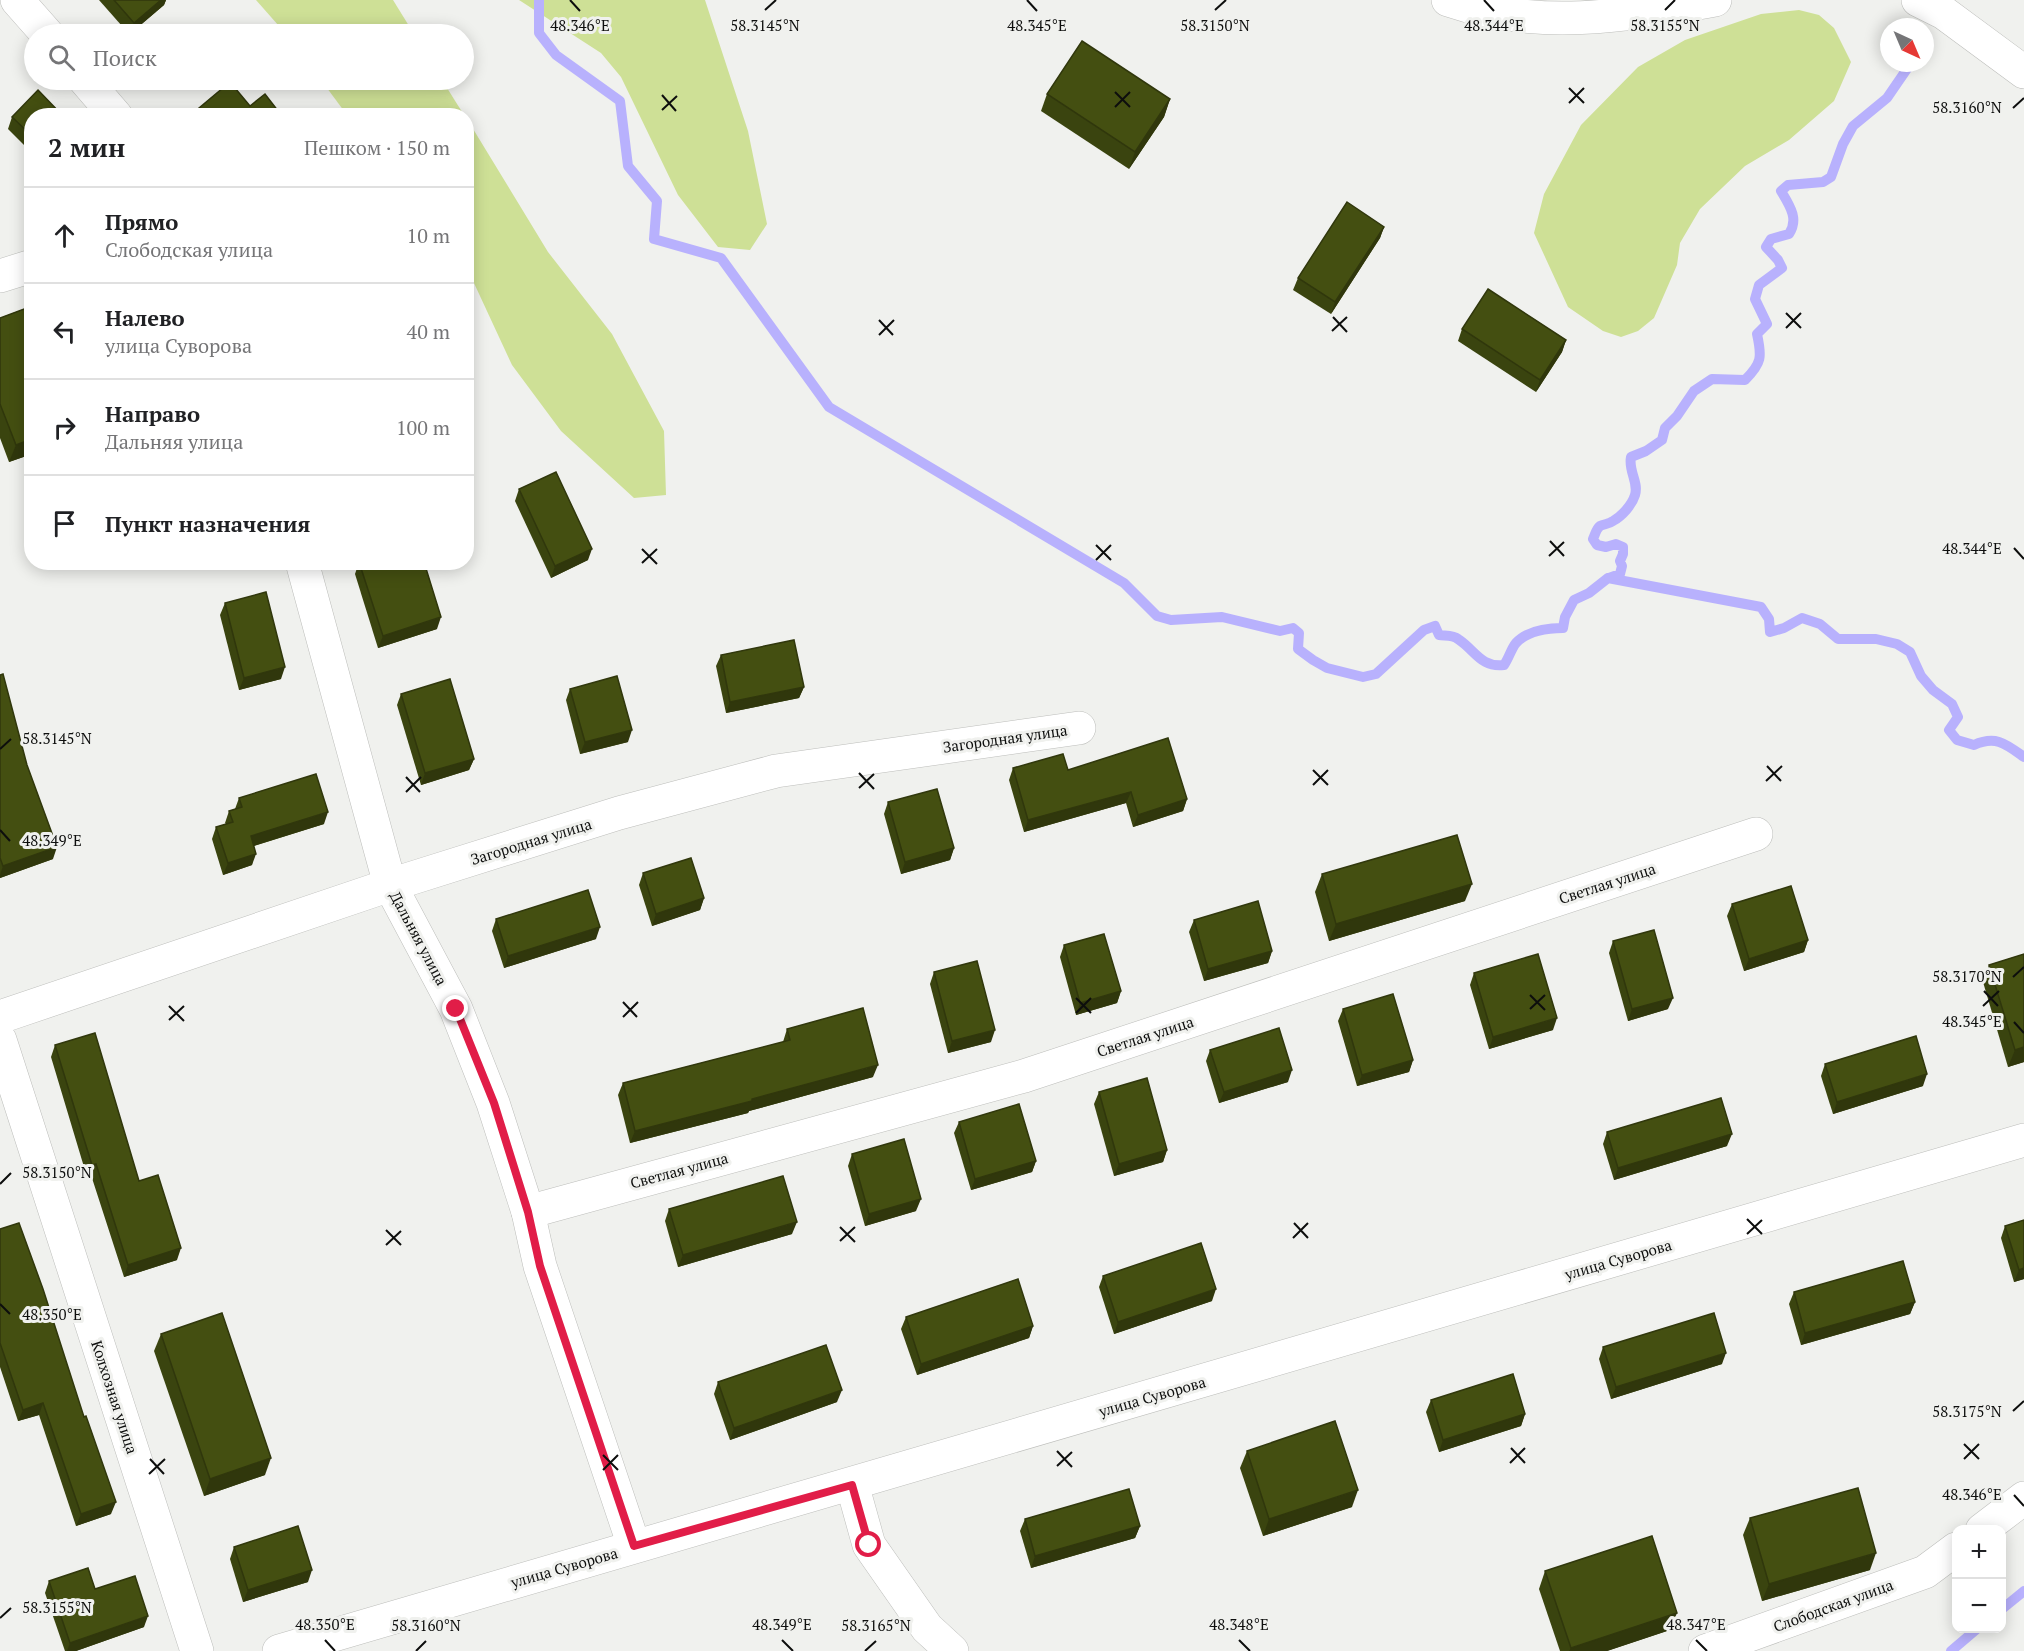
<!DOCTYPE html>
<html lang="ru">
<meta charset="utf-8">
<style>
body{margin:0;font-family:"PT Serif",serif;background:#f6f6f6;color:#202124}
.controls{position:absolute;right:18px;bottom:18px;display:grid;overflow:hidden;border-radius:12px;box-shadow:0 3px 15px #0003}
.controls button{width:54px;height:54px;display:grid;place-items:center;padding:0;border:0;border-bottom:2px solid #e0e0e0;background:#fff;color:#202124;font:30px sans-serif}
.compass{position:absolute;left:1880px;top:18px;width:54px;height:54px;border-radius:50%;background:#fff;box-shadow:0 3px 15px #0003;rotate:136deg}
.stop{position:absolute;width:18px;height:18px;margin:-14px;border:4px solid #e11d48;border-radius:50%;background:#fff}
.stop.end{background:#e11d48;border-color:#fff;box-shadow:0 2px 6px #0008}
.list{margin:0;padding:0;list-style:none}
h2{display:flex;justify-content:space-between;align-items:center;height:78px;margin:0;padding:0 24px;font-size:26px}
h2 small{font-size:20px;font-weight:400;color:#757577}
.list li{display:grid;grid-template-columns:39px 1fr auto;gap:18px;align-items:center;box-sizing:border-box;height:96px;padding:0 24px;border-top:2px solid #e0e0e0}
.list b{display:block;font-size:22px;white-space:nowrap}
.list p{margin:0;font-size:20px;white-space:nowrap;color:#757577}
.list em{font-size:20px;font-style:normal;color:#757577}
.icon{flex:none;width:33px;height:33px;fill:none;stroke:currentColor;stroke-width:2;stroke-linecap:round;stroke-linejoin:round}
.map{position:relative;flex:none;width:2024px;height:1651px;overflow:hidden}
.search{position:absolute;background:#fff;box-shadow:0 3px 15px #0003;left:24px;top:24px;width:450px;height:66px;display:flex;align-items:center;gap:15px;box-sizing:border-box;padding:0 21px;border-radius:33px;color:#757577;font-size:22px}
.panel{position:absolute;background:#fff;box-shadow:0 3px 15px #0003;left:24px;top:108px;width:450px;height:462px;border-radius:24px}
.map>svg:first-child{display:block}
.green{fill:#cee096}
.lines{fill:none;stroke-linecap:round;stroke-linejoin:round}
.stream{stroke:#b8b1fd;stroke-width:10}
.minor-casing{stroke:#bdbebb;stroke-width:34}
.minor{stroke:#fff;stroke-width:33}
.wall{fill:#3a440f}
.shaded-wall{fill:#30370c}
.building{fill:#444f11;stroke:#30370c;stroke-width:1.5}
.route{stroke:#e11d48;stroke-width:8}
.ticks{fill:none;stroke:#0d0e0d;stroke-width:2}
.labels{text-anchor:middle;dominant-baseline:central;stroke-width:6;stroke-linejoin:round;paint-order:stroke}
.street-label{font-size:15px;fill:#0d0e0d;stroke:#f0f1ee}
.ticks-label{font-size:15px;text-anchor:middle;fill:#0d0e0d;stroke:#f0f1ee;stroke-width:6;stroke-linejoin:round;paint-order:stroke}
</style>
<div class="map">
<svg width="2024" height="1651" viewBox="0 0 2024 1651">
<rect width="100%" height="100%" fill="#f0f1ee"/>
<!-- green -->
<g class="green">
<path d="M256 0H393L414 34H286Z"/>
<path d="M519 0H705L748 131 767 224 750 250 718 247 678 195 621 77 601 53Z"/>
<path d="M1799 10 1819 15 1834 28 1851 62 1834 101 1789 140 1745 166 1700 209 1680 243 1677 265 1654 318 1638 331 1621 337 1603 331 1568 307 1534 233 1544 194 1581 125 1638 67 1685 40 1761 14Z"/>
<path d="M321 80H442L464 115H347Z"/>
<path d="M467 119 548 252 612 334 664 431 666 495 634 498 561 431 512 365 467 268Z"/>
</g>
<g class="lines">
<!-- stream -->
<g class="stream">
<path d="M539 0V33L556 55 620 101 628 166 657 201 654 239 721 258 829 407 1124 583 1157 616 1171 620 1222 617 1280 631 1293 628 1299 633 1298 649 1313 660 1327 668 1363 677 1376 674 1424 630 1435 626 1439 635C1445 636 1453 635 1458 639 1475 650 1481 668 1504 665 1509 658 1511 649 1516 643 1527 631 1548 628 1563 628L1565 617 1574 600 1589 593 1608 578 1761 607 1769 619 1770 632 1784 628 1802 618 1820 624 1838 639H1876L1897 644 1910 652 1921 676 1933 690 1952 704 1958 717 1949 730 1957 740 1974 745C1996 735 2006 744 2024 757"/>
<path d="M1609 578 1620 574 1622 566 1620 561 1623 554V547L1616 544 1606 547 1597 545 1593 539C1595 535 1596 529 1600 526 1604 524 1609 524 1613 521 1622 516 1632 505 1635 495 1639 482 1628 471 1631 457L1646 451 1662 440 1665 428 1677 416 1694 391 1712 379 1745 380C1762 363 1762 357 1757 334L1767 324 1755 299 1759 285 1782 268 1778 260 1766 247 1771 239 1789 234C1799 219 1790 206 1781 191L1788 185 1823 182 1831 177 1843 144 1853 126 1887 98 1911 63"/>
<path d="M2002 1609 2024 1591"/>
<path d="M1951 1651 1978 1628"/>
</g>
<!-- minor casing -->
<g class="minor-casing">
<g id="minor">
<path d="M17 0 47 34"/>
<path d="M1448 0C1538 31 1624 16 1715 0"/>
<path d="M1918 0 1944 13 2024 72"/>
<path d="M85 80 116 116"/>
<path d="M0 276 32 266"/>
<path d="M302 562 390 885 456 1009 493 1103 528 1212 540 1266 634 1546"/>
<path d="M0 1017 390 885 619 813 776 771 1079 728"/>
<path d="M0 1040 197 1651"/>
<path d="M528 1212 1024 1076 1756 834"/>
<path d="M852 1484 869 1545 927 1628 952 1651"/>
<path d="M1982 1530 2024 1498"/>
<path d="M279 1651 2024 1140"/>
<path d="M1705 1651 1925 1572 1956 1549"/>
</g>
</g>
<!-- minor -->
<use href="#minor" class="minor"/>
</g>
<!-- wall -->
<g class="wall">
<path d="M99 0H166L164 5 130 34H129Z"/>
<path d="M1047 94 1170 99 1164 117 1129 169 1041 111Z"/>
<path d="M250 106 282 116H195L198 109Z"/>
<path d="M32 116V153L8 129 12 117Z"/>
<path d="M1384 227 1380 238 1331 314 1293 290 1298 278Z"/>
<path d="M32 306V454L9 462 0 438V318Z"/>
<path d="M1462 329 1566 340 1562 352 1536 392 1458 341Z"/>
<path d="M519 489 588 560 551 578 515 501Z"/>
<path d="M359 562 437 629 378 648 355 574Z"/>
<path d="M225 603 281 679 239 690 220 615Z"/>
<path d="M721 655 804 687 799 698 726 713 716 666Z"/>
<path d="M0 675 53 859 0 878Z"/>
<path d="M570 689 628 742 580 754 566 700Z"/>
<path d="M401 694 474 759 469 770 421 785 397 705Z"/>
<path d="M1013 768 1068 770 1187 799 1183 811 1133 827 1126 803 1024 832 1009 780Z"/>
<path d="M239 798 324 824 254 846 252 865 223 875 212 839 216 827 226 824 225 823 229 811 235 809Z"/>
<path d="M888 802 954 848 950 860 901 874 884 814Z"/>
<path d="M643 873 704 898 700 910 652 926 639 885Z"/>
<path d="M1322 874 1465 901 1329 941 1315 892Z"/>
<path d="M1732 904 1808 940 1804 952 1744 971 1727 916Z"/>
<path d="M496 919 596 939 504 968 492 931Z"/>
<path d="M1194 920 1272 951 1268 963 1204 981 1189 932Z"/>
<path d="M1613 941 1668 1009 1628 1021 1609 953Z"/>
<path d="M1064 945 1121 991 1117 1003 1076 1015 1060 957Z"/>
<path d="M2024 954V1062L2008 1067 1983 982 1989 965Z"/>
<path d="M934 972 991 1042 948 1053 930 984Z"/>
<path d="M1474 973 1553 1030 1489 1049 1470 985Z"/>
<path d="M1343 1009 1413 1060 1409 1072 1357 1086 1338 1021Z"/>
<path d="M787 1029 873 1077 749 1111 748 1113 630 1143 618 1095 623 1083 783 1042Z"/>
<path d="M55 1045 139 1181 177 1260 124 1277 91 1175 87 1177 51 1057Z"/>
<path d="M1210 1050 1288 1082 1219 1103 1206 1061Z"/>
<path d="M1825 1064 1923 1086 1833 1114 1821 1076Z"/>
<path d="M1099 1092 1167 1150 1163 1162 1114 1176 1094 1104Z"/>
<path d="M959 1122 1036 1161 1032 1172 971 1190 954 1133Z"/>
<path d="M1607 1132 1727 1146 1614 1180 1603 1144Z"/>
<path d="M852 1154 916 1211 865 1226 848 1166Z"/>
<path d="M669 1209 792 1234 678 1267 665 1221Z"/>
<path d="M2005 1226 2024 1279 2014 1282 2001 1238Z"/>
<path d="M0 1229 111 1514 76 1526 39 1415 18 1421 0 1367Z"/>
<path d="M1103 1276 1212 1301 1114 1334 1099 1287Z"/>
<path d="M1794 1292 1915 1302 1910 1314 1801 1345 1789 1304Z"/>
<path d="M906 1317 1033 1326 1029 1338 917 1375 901 1329Z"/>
<path d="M161 1334 265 1475 204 1496 154 1351Z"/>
<path d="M1603 1347 1722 1364 1611 1399 1599 1359Z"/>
<path d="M718 1382 837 1402 730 1440 714 1394Z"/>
<path d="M1431 1400 1525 1414 1521 1426 1439 1452 1426 1412Z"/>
<path d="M1247 1451 1352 1507 1263 1536 1240 1468Z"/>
<path d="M1750 1518 1870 1570 1762 1601 1743 1535Z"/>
<path d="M1025 1519 1140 1526 1135 1538 1031 1568 1020 1531Z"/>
<path d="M234 1547 308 1582 243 1602 230 1559Z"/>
<path d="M1545 1571 1670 1630 1607 1651H1560L1539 1589Z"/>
<path d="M49 1581 95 1589 144 1627 76 1651H65L45 1593Z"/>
</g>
<!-- shaded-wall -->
<g class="shaded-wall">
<path d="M161 0H166L164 5 130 34 134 23Z"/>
<path d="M1170 99 1164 117 1129 169 1135 152Z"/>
<path d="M1384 227 1380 238 1331 314 1335 302Z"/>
<path d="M1566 340 1562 352 1536 392 1540 380Z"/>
<path d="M32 439V454L9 462 16 445Z"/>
<path d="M592 549 588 560 551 578 555 566Z"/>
<path d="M441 617 437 629 378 648 383 636Z"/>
<path d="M285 667 281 679 239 690 244 678Z"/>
<path d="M804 687 799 698 726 713 730 702Z"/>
<path d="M632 730 628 742 580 754 585 742Z"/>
<path d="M474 759 469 770 421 785 425 773Z"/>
<path d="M1131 792 1126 803 1024 832 1028 820Z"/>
<path d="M1187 799 1183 811 1133 827 1138 815Z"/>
<path d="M328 812 324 824 247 848 251 836Z"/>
<path d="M57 847 53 859 0 878V875L3 866Z"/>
<path d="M954 848 950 860 901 874 905 862Z"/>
<path d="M256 854 252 865 223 875 228 863Z"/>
<path d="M1472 884 1465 901 1329 941 1336 924Z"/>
<path d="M704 898 700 910 652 926 656 914Z"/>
<path d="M600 927 596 939 504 968 508 956Z"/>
<path d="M1808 940 1804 952 1744 971 1749 959Z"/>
<path d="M1272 951 1268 963 1204 981 1208 969Z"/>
<path d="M1121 991 1117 1003 1076 1015 1080 1003Z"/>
<path d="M1673 998 1668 1009 1628 1021 1632 1009Z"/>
<path d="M1557 1018 1553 1030 1489 1049 1493 1037Z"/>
<path d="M995 1030 991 1042 948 1053 952 1041Z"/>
<path d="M2024 1047V1062L2008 1067 2015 1050Z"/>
<path d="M1413 1060 1409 1072 1357 1086 1362 1075Z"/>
<path d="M878 1065 873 1077 749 1111 748 1113 630 1143 635 1131Z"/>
<path d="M1292 1070 1288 1082 1219 1103 1224 1092Z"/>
<path d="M1927 1074 1923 1086 1833 1114 1837 1102Z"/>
<path d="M1732 1134 1727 1146 1614 1180 1618 1168Z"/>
<path d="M1167 1150 1163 1162 1114 1176 1119 1164Z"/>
<path d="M1036 1161 1032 1172 971 1190 975 1179Z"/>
<path d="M96 1164 91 1175 87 1177 92 1165Z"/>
<path d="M921 1199 916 1211 865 1226 869 1214Z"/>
<path d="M797 1222 792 1234 678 1267 683 1255Z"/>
<path d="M181 1248 177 1260 124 1277 128 1265Z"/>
<path d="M2024 1268V1279L2014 1282 2019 1270Z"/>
<path d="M1216 1289 1212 1301 1114 1334 1118 1322Z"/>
<path d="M1915 1302 1910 1314 1801 1345 1805 1333Z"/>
<path d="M1033 1326 1029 1338 917 1375 921 1364Z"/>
<path d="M1726 1353 1722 1364 1611 1399 1616 1387Z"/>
<path d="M842 1390 837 1402 730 1440 734 1428Z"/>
<path d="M43 1403 39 1415 18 1421 23 1410Z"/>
<path d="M1525 1414 1521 1426 1439 1452 1443 1440Z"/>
<path d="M271 1458 265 1475 204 1496 210 1479Z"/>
<path d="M1358 1490 1352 1507 1263 1536 1269 1519Z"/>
<path d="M116 1502 111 1514 76 1526 81 1514Z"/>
<path d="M1140 1526 1135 1538 1031 1568 1035 1556Z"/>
<path d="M1876 1553 1870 1570 1762 1601 1769 1584Z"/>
<path d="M312 1570 308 1582 243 1602 248 1590Z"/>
<path d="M1677 1613 1670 1630 1607 1651H1569L1571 1648Z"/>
<path d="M148 1616 144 1627 76 1651H67L70 1643Z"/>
</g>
<!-- building -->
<g class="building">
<path d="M114 0H161L134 23Z"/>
<path d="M1082 41 1170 99 1135 152 1047 94Z"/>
<path d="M230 82 250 106 265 94 282 116H203L198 109Z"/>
<path d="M38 90 63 116H32V136L12 117Z"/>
<path d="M1347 202 1384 227 1335 302 1298 278Z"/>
<path d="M1488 289 1566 340 1540 380 1462 329Z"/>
<path d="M32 306V439L16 445 0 404V318Z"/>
<path d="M556 472 592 549 555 566 519 489Z"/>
<path d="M359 562H424L441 617 383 636Z"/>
<path d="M266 592 285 667 244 678 225 603Z"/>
<path d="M794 640 804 687 730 702 721 655Z"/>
<path d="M3 674 27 765 57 847 3 866 0 858V675Z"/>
<path d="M617 676 632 730 585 742 570 689Z"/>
<path d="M450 679 474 759 425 773 401 694Z"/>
<path d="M1168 738 1187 799 1138 815 1131 792 1028 820 1013 768 1063 754 1068 770Z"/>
<path d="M316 774 328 812 251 836 256 854 228 863 216 827 233 822 229 811 242 807 239 798Z"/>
<path d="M937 789 954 848 905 862 888 802Z"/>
<path d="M1457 835 1472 884 1336 924 1322 874Z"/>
<path d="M691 858 704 898 656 914 643 873Z"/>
<path d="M1791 886 1808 940 1749 959 1732 904Z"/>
<path d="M588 890 600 927 508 956 496 919Z"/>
<path d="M1258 901 1272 951 1208 969 1194 920Z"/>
<path d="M1654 930 1673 998 1632 1009 1613 941Z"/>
<path d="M1104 934 1121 991 1080 1003 1064 945Z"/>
<path d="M1538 954 1557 1018 1493 1037 1474 973Z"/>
<path d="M2024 954V1047L2015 1050 1989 965Z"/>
<path d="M977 961 995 1030 952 1041 934 972Z"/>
<path d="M1393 994 1413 1060 1362 1075 1343 1009Z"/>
<path d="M863 1008 878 1065 752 1099V1101L635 1131 623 1083 790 1040 787 1029Z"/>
<path d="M1279 1028 1292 1070 1224 1092 1210 1050Z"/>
<path d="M95 1033 139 1181 158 1175 181 1248 128 1265 96 1164 92 1165 55 1045Z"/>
<path d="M1916 1036 1927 1074 1837 1102 1825 1064Z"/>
<path d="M1147 1078 1167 1150 1119 1164 1099 1092Z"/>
<path d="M1721 1098 1732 1134 1618 1168 1607 1132Z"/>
<path d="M1019 1104 1036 1161 975 1179 959 1122Z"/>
<path d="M904 1139 921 1199 869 1214 852 1154Z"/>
<path d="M783 1176 797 1222 683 1255 669 1209Z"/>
<path d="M2024 1220V1268L2019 1270 2005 1226Z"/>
<path d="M19 1223 43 1289 84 1417 86 1416 116 1502 81 1514 43 1403 23 1410 0 1343V1229Z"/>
<path d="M1201 1243 1216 1289 1118 1322 1103 1276Z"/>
<path d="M1903 1261 1915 1302 1805 1333 1794 1292Z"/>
<path d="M1018 1279 1033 1326 921 1364 906 1317Z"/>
<path d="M222 1313 271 1458 210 1479 161 1334Z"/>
<path d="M1714 1313 1726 1353 1616 1387 1603 1347Z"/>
<path d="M826 1345 842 1390 734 1428 718 1382Z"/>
<path d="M1513 1374 1525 1414 1443 1440 1431 1400Z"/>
<path d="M1335 1421 1358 1490 1269 1519 1247 1451Z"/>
<path d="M1858 1488 1876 1553 1769 1584 1750 1518Z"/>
<path d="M1129 1489 1140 1526 1035 1556 1025 1519Z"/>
<path d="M298 1526 312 1570 248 1590 234 1547Z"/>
<path d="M1652 1536 1677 1613 1571 1648 1545 1571Z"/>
<path d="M88 1568 95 1589 135 1576 148 1616 70 1643 49 1581Z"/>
</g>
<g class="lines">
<!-- route -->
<path class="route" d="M456 1009 494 1103 528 1212 540 1266 634 1546 852 1485 869 1545"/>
</g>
<!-- ticks -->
<path class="ticks" d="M570 0 580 11M1027 0 1037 11M1484 0 1494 11M765 10 776 0M1215 10 1226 0M1665 10 1675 0M1569 88 1584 103M1115 92 1130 107M662 95 676 111M1569 103 1584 88M1115 107 1130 92M2013 108 2024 98M662 110 677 96M1786 313 1801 328M1333 317 1347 332M879 320 893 335M1786 328 1801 313M1332 331 1347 317M879 335 894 320M1550 541 1564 556M1096 545 1111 560M2014 548 2024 559M642 549 657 564M1549 556 1564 542M1096 560 1111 545M642 563 657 549M0 749 11 739M1767 766 1781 781M1313 770 1328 785M859 773 874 789M406 777 420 792M1766 781 1782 766M1313 785 1328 770M859 788 874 774M406 792 421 777M0 830 10 841M2013 977 2024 967M1984 991 1998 1006M1530 995 1545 1010M1076 998 1091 1013M623 1002 637 1017M169 1006 184 1021M1983 1006 1999 991M1530 1009 1545 995M1076 1013 1091 998M623 1017 638 1002M169 1020 184 1006M2014 1022 2024 1033M0 1184 11 1173M1747 1219 1762 1234M1294 1223 1308 1238M840 1227 855 1242M386 1230 401 1245M1747 1234 1762 1220M1293 1238 1308 1223M840 1241 855 1227M386 1245 401 1231M0 1304 10 1314M2013 1411 2024 1401M1964 1444 1979 1459M1511 1448 1525 1463M1057 1451 1072 1467M603 1455 618 1470M150 1459 164 1474M1964 1459 1979 1444M1510 1463 1525 1448M1057 1466 1072 1452M603 1470 618 1455M149 1474 165 1459M2014 1495 2024 1506M0 1618 11 1608M325 1640 335 1651M782 1640 793 1651M1239 1640 1250 1651M1696 1640 1707 1651M416 1651 426 1641M865 1651 876 1641"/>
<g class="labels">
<!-- street labels -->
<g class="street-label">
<text transform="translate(1005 738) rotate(-8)">Загородная улица</text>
<text transform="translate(531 841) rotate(-17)">Загородная улица</text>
<text transform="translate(1607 883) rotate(-18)">Светлая улица</text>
<text transform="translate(419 938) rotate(62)">Дальняя улица</text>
<text transform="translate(1145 1036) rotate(-18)">Светлая улица</text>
<text transform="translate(679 1170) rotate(-15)">Светлая улица</text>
<text transform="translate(1618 1259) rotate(-16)">улица Суворова</text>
<text transform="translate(1152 1396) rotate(-16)">улица Суворова</text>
<text transform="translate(115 1397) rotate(72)">Колхозная улица</text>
<text transform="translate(564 1567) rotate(-16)">улица Суворова</text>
<text transform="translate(1833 1605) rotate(-20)">Слободская улица</text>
</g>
</g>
<g class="ticks-label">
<text x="765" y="31">58.3145°N</text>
<text x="1215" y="31">58.3150°N</text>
<text x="1665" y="31">58.3155°N</text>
<text x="580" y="31">48.346°E</text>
<text x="1037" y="31">48.345°E</text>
<text x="1494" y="31">48.344°E</text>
<text x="1967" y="113">58.3160°N</text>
<text x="1972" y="554">48.344°E</text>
<text x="57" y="744">58.3145°N</text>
<text x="52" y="846">48.349°E</text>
<text x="1967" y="982">58.3170°N</text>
<text x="1972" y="1027">48.345°E</text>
<text x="57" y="1178">58.3150°N</text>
<text x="52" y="1320">48.350°E</text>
<text x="1967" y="1417">58.3175°N</text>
<text x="1972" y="1500">48.346°E</text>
<text x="57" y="1613">58.3155°N</text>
<text x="325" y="1630">48.350°E</text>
<text x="782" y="1630">48.349°E</text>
<text x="1239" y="1630">48.348°E</text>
<text x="1696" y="1630">48.347°E</text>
<text x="426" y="1631">58.3160°N</text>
<text x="876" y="1631">58.3165°N</text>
</g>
</svg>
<div class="controls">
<button>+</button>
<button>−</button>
</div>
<svg class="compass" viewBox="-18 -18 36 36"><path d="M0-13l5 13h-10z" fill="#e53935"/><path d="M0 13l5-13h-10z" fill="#757577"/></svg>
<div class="stop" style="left:869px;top:1545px"></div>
<div class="stop end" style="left:456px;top:1009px"></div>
<div class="search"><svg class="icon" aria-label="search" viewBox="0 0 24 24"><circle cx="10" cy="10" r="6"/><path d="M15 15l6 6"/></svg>Поиск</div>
<section class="panel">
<h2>2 мин<small>Пешком · 150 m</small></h2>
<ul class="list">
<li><svg class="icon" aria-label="ahead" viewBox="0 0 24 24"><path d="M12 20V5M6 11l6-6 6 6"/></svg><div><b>Прямо</b><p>Слободская улица</p></div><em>10 m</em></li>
<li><svg class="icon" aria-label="left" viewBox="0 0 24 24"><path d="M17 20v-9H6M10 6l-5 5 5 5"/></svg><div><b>Налево</b><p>улица Суворова</p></div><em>40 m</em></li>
<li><svg class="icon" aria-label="right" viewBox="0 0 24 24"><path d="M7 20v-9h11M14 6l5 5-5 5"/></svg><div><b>Направо</b><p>Дальняя улица</p></div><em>100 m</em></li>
<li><svg class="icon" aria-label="arrive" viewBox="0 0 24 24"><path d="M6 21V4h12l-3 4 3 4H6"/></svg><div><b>Пункт назначения</b></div></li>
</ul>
</section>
</div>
